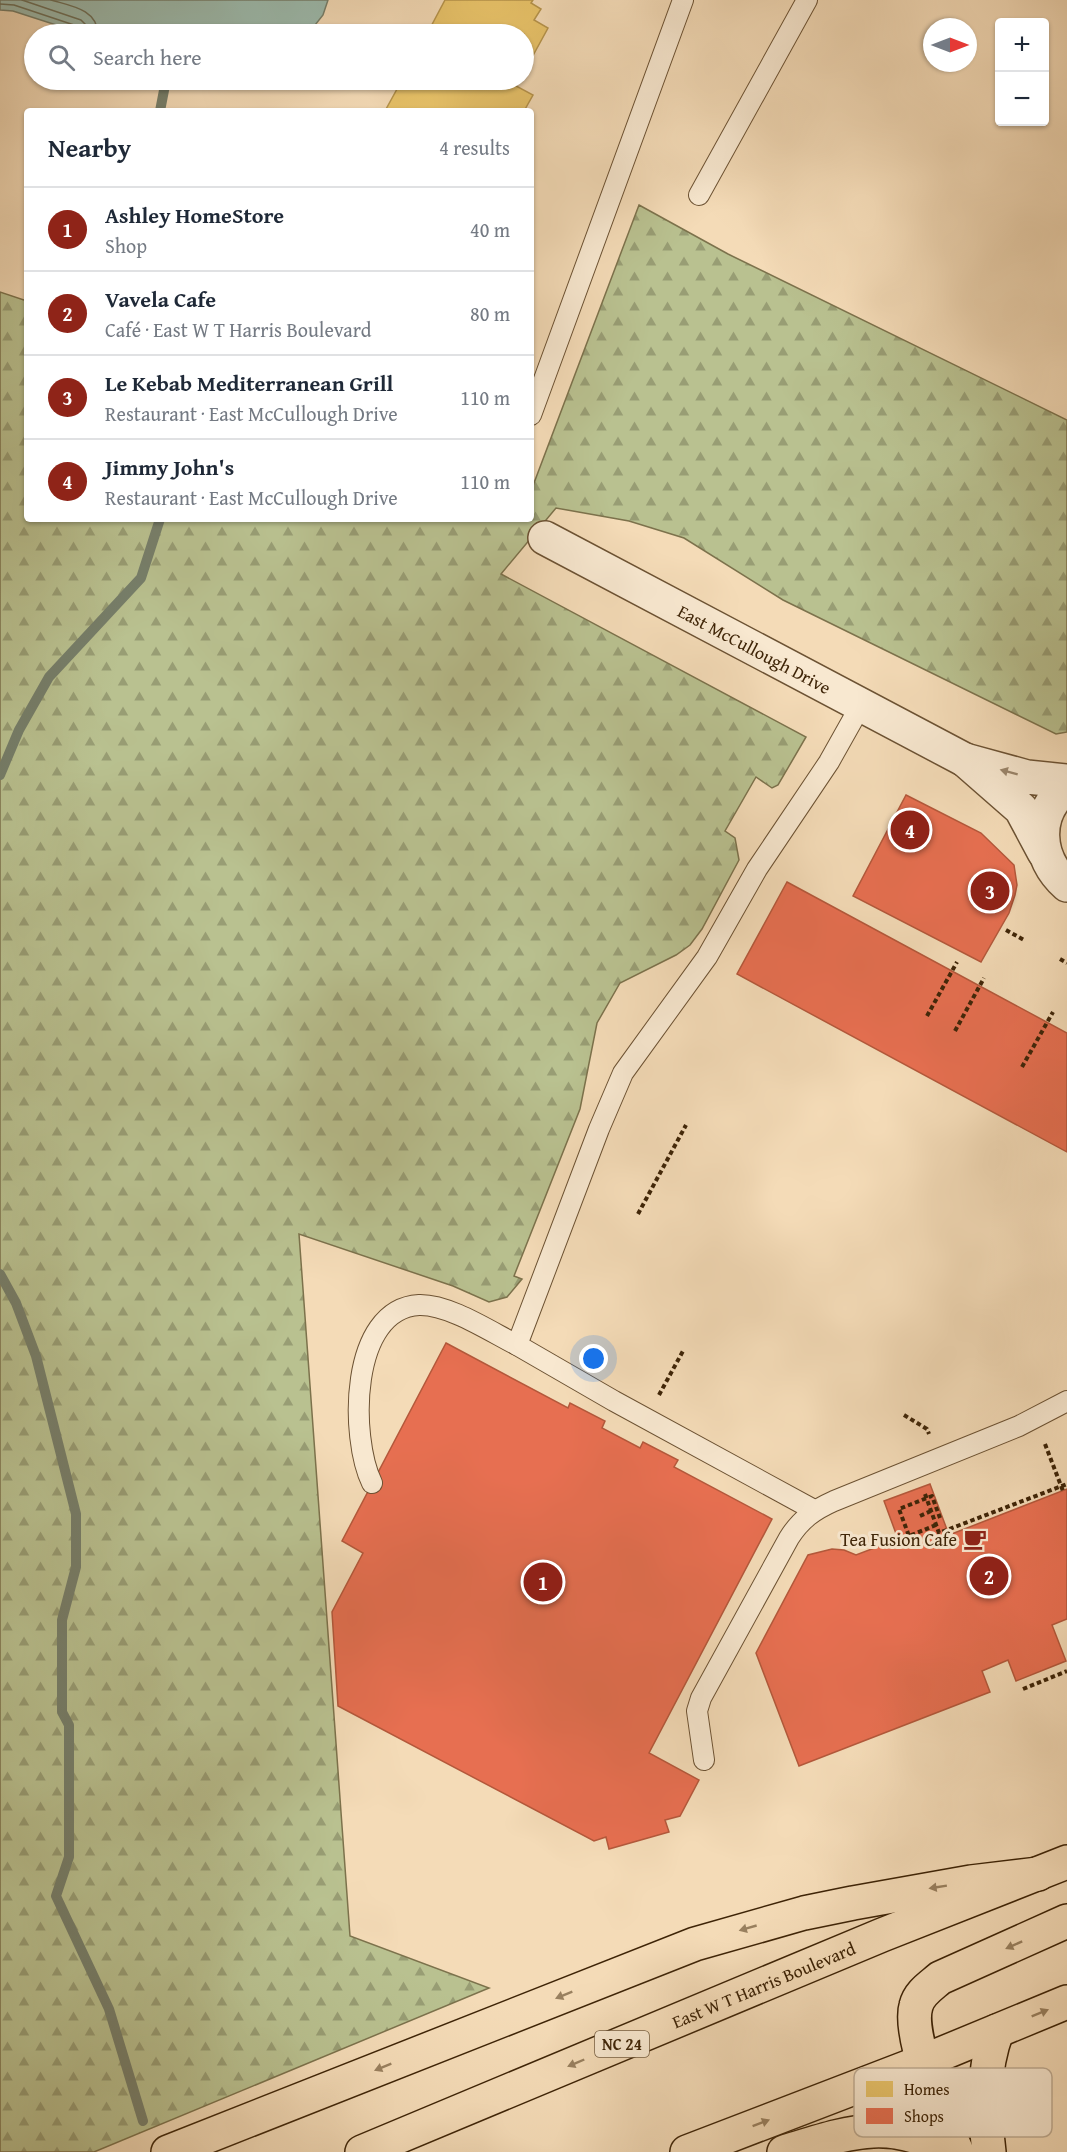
<!DOCTYPE html>
<meta charset="utf-8">
<style>
body{margin:0;font-family:"Gentium Book Plus",serif;background:#f6f6f7;color:#1f2937}
.controls{position:absolute;right:18px;top:18px;display:grid;overflow:hidden;border-radius:6px;box-shadow:0 2px 4px #0004}
.controls button{width:54px;height:54px;display:grid;place-items:center;padding:0;border:0;border-bottom:2px solid #e0e1e3;background:#fff;color:#1f2937;font:30px sans-serif}
.compass{position:absolute;left:923px;top:18px;width:54px;height:54px;border-radius:50%;background:#fff;box-shadow:0 2px 4px #0004;rotate:90deg}
.you{position:absolute;left:594px;top:1359px;width:21px;height:21px;margin:-15px;border:4px solid #fff;border-radius:50%;background:#1a73e8;box-shadow:0 0 0 9px #1a73e833}
.badge{display:grid;place-items:center;width:39px;height:39px;border-radius:50%;background:#8f2418;color:#fff;font-size:20px;font-weight:700}
.pin{position:absolute;translate:-50% -50%;border:3px solid #fff;box-shadow:0 2px 6px #0006}
.list{margin:0;padding:0;list-style:none}
h2{display:flex;justify-content:space-between;align-items:center;height:78px;margin:0;padding:0 24px;font-size:26px}
h2 small{font-size:20px;font-weight:400;color:#747a83}
.list li{display:grid;grid-template-columns:39px 1fr auto;gap:18px;align-items:center;box-sizing:border-box;height:84px;padding:0 24px;border-top:2px solid #e0e1e3}
.list b{display:block;font-size:22px;white-space:nowrap}
.list p{margin:0;font-size:20px;white-space:nowrap;color:#747a83}
.list em{font-size:20px;font-style:normal;color:#747a83}
.icon{flex:none;width:33px;height:33px;fill:none;stroke:currentColor;stroke-width:2;stroke-linecap:round;stroke-linejoin:round}
.map{position:relative;flex:none;width:1067px;height:2152px;overflow:hidden}
.search{position:absolute;background:#fff;box-shadow:0 2px 4px #0004;left:24px;top:24px;width:510px;height:66px;display:flex;align-items:center;gap:15px;box-sizing:border-box;padding:0 21px;border-radius:33px;color:#747a83;font-size:22px}
.panel{position:absolute;background:#fff;box-shadow:0 2px 4px #0004;left:24px;top:108px;width:510px;height:414px;border-radius:6px}
.map>svg:first-child{display:block}
.forest{fill:url(#forest-firs);stroke:#7c724c;stroke-width:1.5}
.water{fill:#9cbbae;stroke:#767f6b;stroke-width:1.5}
.homes{fill:#e9c46a;stroke:#b6944c;stroke-width:1.5}
.shops{fill:#e76f51;stroke:#b4583b;stroke-width:1.5}
.lines{fill:none;stroke-linecap:round;stroke-linejoin:round}
.shore{stroke:#6d705a;stroke-width:1.5}
.stream{stroke:#767f6b;stroke-width:10}
.service-casing{stroke:#6c5233;stroke-width:22}
.minor-casing{stroke:#6c5233;stroke-width:36}
.primary-casing{stroke:#3e2407;stroke-width:36}
.path{stroke:#3e2407;stroke-width:4;stroke-dasharray:4.5 3;stroke-linecap:butt}
.service{stroke:#f8e8d0;stroke-width:20}
.minor{stroke:#f8e8d0;stroke-width:33}
.primary{stroke:#f4dbb7;stroke-width:33}
.path-bridge{stroke:#3e2407;stroke-width:4;stroke-dasharray:4.5 3;stroke-linecap:butt}
.oneway{fill:#9b866c}
.oneway2{fill:#99805f}
.labels{text-anchor:middle;dominant-baseline:central;stroke-width:6;stroke-linejoin:round;paint-order:stroke}
.shield{fill:#f8e8d0;stroke:#765f43;stroke-width:1.5}
.shield-label{font-size:16px;font-weight:bold;fill:#3e2407}
.street-label{font-size:18px;fill:#3e2407;stroke:#f8e8d0}
.poi-label{font-size:18px;fill:#3e2407;stroke:#f8e8d0;text-anchor:end}
.key{fill:#f8e8d0;stroke:#c0ad94;stroke-width:1.5}
.key-label{font-size:16px;fill:#3e2407}
</style>
<div class="map">
<svg width="1067" height="2152" viewBox="0 0 1067 2152">
<defs>
<pattern id="forest-firs" width="22" height="20" patternUnits="userSpaceOnUse" patternTransform="scale(1.5)"><rect width="22" height="20" fill="#b9c190"/><path d="M5 1l3.5 6h-7zM16 11l3.5 6h-7z" fill="#989d74"/></pattern>
</defs>
<rect width="100%" height="100%" fill="#f4dbb7"/>
<filter id="stains"><feTurbulence type="fractalNoise" baseFrequency=".00333" numOctaves="4"/><feColorMatrix values="0 0 0 0 .2 0 0 0 0 .09 0 0 0 0 .02 0 0 0 .5 -.17"/></filter>
<radialGradient id="worn" r=".72"><stop offset=".6" stop-color="#630" stop-opacity="0"/><stop offset="1" stop-color="#630" stop-opacity=".3"/></radialGradient>
<!-- forest -->
<path class="forest" d="M639 205 728 254 1067 420V732L1056 734 783 600 684 538 629 521 556 508 501 574 806 737 778 785 772 788 756 777 725 831 735 838 739 860 702 929 690 945 676 955 620 983 597 1023 580 1109 514 1276 522 1279 507 1297 489 1302 453 1286 299 1234 350 1936 489 1988 94 2152H0V292L27 301V519H531V491Z"/>
<!-- water -->
<path class="water" d="M0 0H328L323 15 308 34H84L13 11 0 10Z"/>
<!-- homes -->
<g class="homes">
<path d="M445 0H533L531 3 541 9 534 20 548 28 524 72V34H427Z"/>
<path d="M402 80H519L516 86 533 95 524 111H385Z"/>
</g>
<!-- shops -->
<g class="shops">
<path d="M906 795 981 833 1014 865 1017 885 1015 895 1009 913 981 962 853 896Z"/>
<path d="M787 882 1067 1033V1152L737 974Z"/>
<path d="M446 1343 568 1408 570 1403 605 1421 602 1428 640 1448 643 1442 678 1460 674 1467 772 1519 649 1753 699 1780 680 1816 665 1820 669 1832 609 1849 606 1837 594 1841 338 1706 332 1612 363 1553 342 1541Z"/>
<path d="M930 1484 949 1535 1067 1489V1619L1052 1625 1066 1661 1016 1681 1008 1660 982 1671 990 1692 799 1766 756 1653 808 1555 832 1549 844 1550 856 1555 898 1539 884 1501Z"/>
</g>
<g class="lines">
<!-- shore -->
<g class="shore">
<path d="M22 0 81 20 87 26 89 34"/>
<path d="M51 0C71 6 97 9 98 34"/>
<path d="M0 4 14 5 77 26 82 34"/>
</g>
<!-- stream -->
<g class="stream">
<path d="M160 111 166 80"/>
<path d="M0 775 19 730 49 677 141 578 160 519"/>
<path d="M0 1274 16 1303 36 1356 76 1514V1567L62 1620V1712L69 1725V1857L56 1896 109 2009 143 2121"/>
</g>
<!-- service casing -->
<g class="service-casing">
<g id="service">
<path d="M699 195 807 0"/>
<path d="M531 415 683 0"/>
<path d="M372 1483C350 1438 349 1309 419 1305 449 1304 491 1332 517 1345"/>
<path d="M814 1510 614 1401 517 1345 599 1129 623 1073 707 957 757 869 829 762 861 705"/>
<path d="M704 1760 697 1711 701 1698 789 1538C801 1519 814 1510 834 1501L1019 1426 1067 1401"/>
</g>
</g>
<!-- minor casing -->
<g class="minor-casing">
<g id="minor">
<path id="s1" d="M545 538 965 760"/>
<path d="M1067 787C1033 813 1036 858 1067 885"/>
<path d="M1044 852 1021 809 965 760 1027 777 1067 781"/>
</g>
</g>
<!-- primary casing -->
<g class="primary-casing">
<g id="primary">
<path d="M168 2152 695 1944 804 1913 853 1903 971 1882 1038 1874"/>
<path id="s2" d="M362 2152 882 1935 1067 1862"/>
<path d="M687 2152 924 2061 1067 2002"/>
<path d="M784 2152C844 2134 890 2115 948 2152"/>
<path d="M957 2152C944 2123 907 2035 916 2006 919 1993 931 1986 940 1978L1067 1921"/>
<path d="M989 2152C984 2109 982 2072 997 2031"/>
</g>
</g>
<!-- path -->
<g class="path">
<path d="M1006 930 1024 940"/>
<path d="M1060 959 1067 963"/>
<path d="M927 1016 957 962"/>
<path d="M955 1031 984 978"/>
<path d="M1022 1067 1053 1012"/>
<path d="M638 1214 686 1125"/>
<path d="M659 1395 683 1351"/>
<path d="M904 1415 927 1429 929 1434"/>
<path d="M1045 1444 1063 1491"/>
<path d="M920 1516 931 1511"/>
<path d="M936 1525 909 1536 899 1509 932 1496 940 1518"/>
<path d="M1023 1689 1067 1671"/>
</g>
<!-- service -->
<use href="#service" class="service"/>
<!-- minor -->
<use href="#minor" class="minor"/>
<!-- primary -->
<use href="#primary" class="primary"/>
<!-- path-bridge -->
<path class="path-bridge" d="M925 1494 939 1533 1067 1484"/>
</g>
<!-- one-way arrows -->
<defs><path id="oneway-solid" d="M-6-.8H1V-3.2L6.5 0L1 3.2V.8H-6Z" transform="scale(1.5)"/></defs>
<use class="oneway" href="#oneway-solid" transform="translate(1009 772) rotate(-165)"/>
<g class="oneway2">
<use href="#oneway-solid" transform="translate(938 1887) rotate(171)"/>
<use href="#oneway-solid" transform="translate(748 1928) rotate(164)"/>
<use href="#oneway-solid" transform="translate(1014 1945) rotate(156)"/>
<use href="#oneway-solid" transform="translate(564 1995) rotate(158)"/>
<use href="#oneway-solid" transform="translate(1040 2013) rotate(-22)"/>
<use href="#oneway-solid" transform="translate(576 2063) rotate(157)"/>
<use href="#oneway-solid" transform="translate(383 2067) rotate(158)"/>
<use href="#oneway-solid" transform="translate(761 2123) rotate(-21)"/>
</g>
<!-- icons -->
<defs>
<g id="cafe-bare" transform="scale(1.8)"><path d="M-5.5-4.5H6V0H3Q3 3.5 0 3.5H-2.5Q-5.5 3.5-5.5 0ZM3-3.2v2h1.7v-2ZM-6 4.5H4V6H-6Z" fill="#8f2418" stroke="#f8e8d0" stroke-width="2.5" paint-order="stroke"/></g>
</defs>
<g fill-rule="evenodd">
<use href="#cafe-bare" x="975" y="1539"/>
</g>
<g class="labels">
<!-- shield labels -->
<rect class="shield" x="595" y="2031" width="54" height="26" rx="4.5"/>
<g class="shield-label">
<text x="622" y="2044">NC 24</text>
</g>
<!-- street labels -->
<g class="street-label">
<text stroke="none"><textPath href="#s1" startOffset="237">East McCullough Drive</textPath></text>
<text stroke="none"><textPath href="#s2" startOffset="435">East W T Harris Boulevard</textPath></text>
</g>
<!-- poi labels -->
<g class="poi-label">
<text x="957" y="1539">Tea Fusion Cafe</text>
</g>
</g>
<!-- legend -->
<rect x="854" y="2068" width="198" height="69" rx="9" class="key"/>
<rect x="866" y="2081" width="27" height="16" fill="#e9c46a"/>
<rect x="866" y="2108" width="27" height="16" fill="#e76f51"/>
<g class="key-label">
<text x="904" y="2095">Homes</text>
<text x="904" y="2122">Shops</text>
</g>
<rect width="100%" height="100%" filter="url(#stains)"/>
<rect width="100%" height="100%" fill="url(#worn)"/>
</svg>
<div class="controls">
<button>+</button>
<button>−</button>
</div>
<svg class="compass" viewBox="-18 -18 36 36"><path d="M0-13l5 13h-10z" fill="#e53935"/><path d="M0 13l5-13h-10z" fill="#747a83"/></svg>
<div class="you"></div>
<div class="pin badge" style="left:543px;top:1582px">1</div>
<div class="pin badge" style="left:989px;top:1576px">2</div>
<div class="pin badge" style="left:990px;top:891px">3</div>
<div class="pin badge" style="left:910px;top:830px">4</div>
<div class="search"><svg class="icon" aria-label="search" viewBox="0 0 24 24"><circle cx="10" cy="10" r="6"/><path d="M15 15l6 6"/></svg>Search here</div>
<section class="panel">
<h2>Nearby<small>4 results</small></h2>
<ul class="list">
<li><span class="badge">1</span><div><b>Ashley HomeStore</b><p>Shop</p></div><em>40 m</em></li>
<li><span class="badge">2</span><div><b>Vavela Cafe</b><p>Café · East W T Harris Boulevard</p></div><em>80 m</em></li>
<li><span class="badge">3</span><div><b>Le Kebab Mediterranean Grill</b><p>Restaurant · East McCullough Drive</p></div><em>110 m</em></li>
<li><span class="badge">4</span><div><b>Jimmy John's</b><p>Restaurant · East McCullough Drive</p></div><em>110 m</em></li>
</ul>
</section>
</div>
